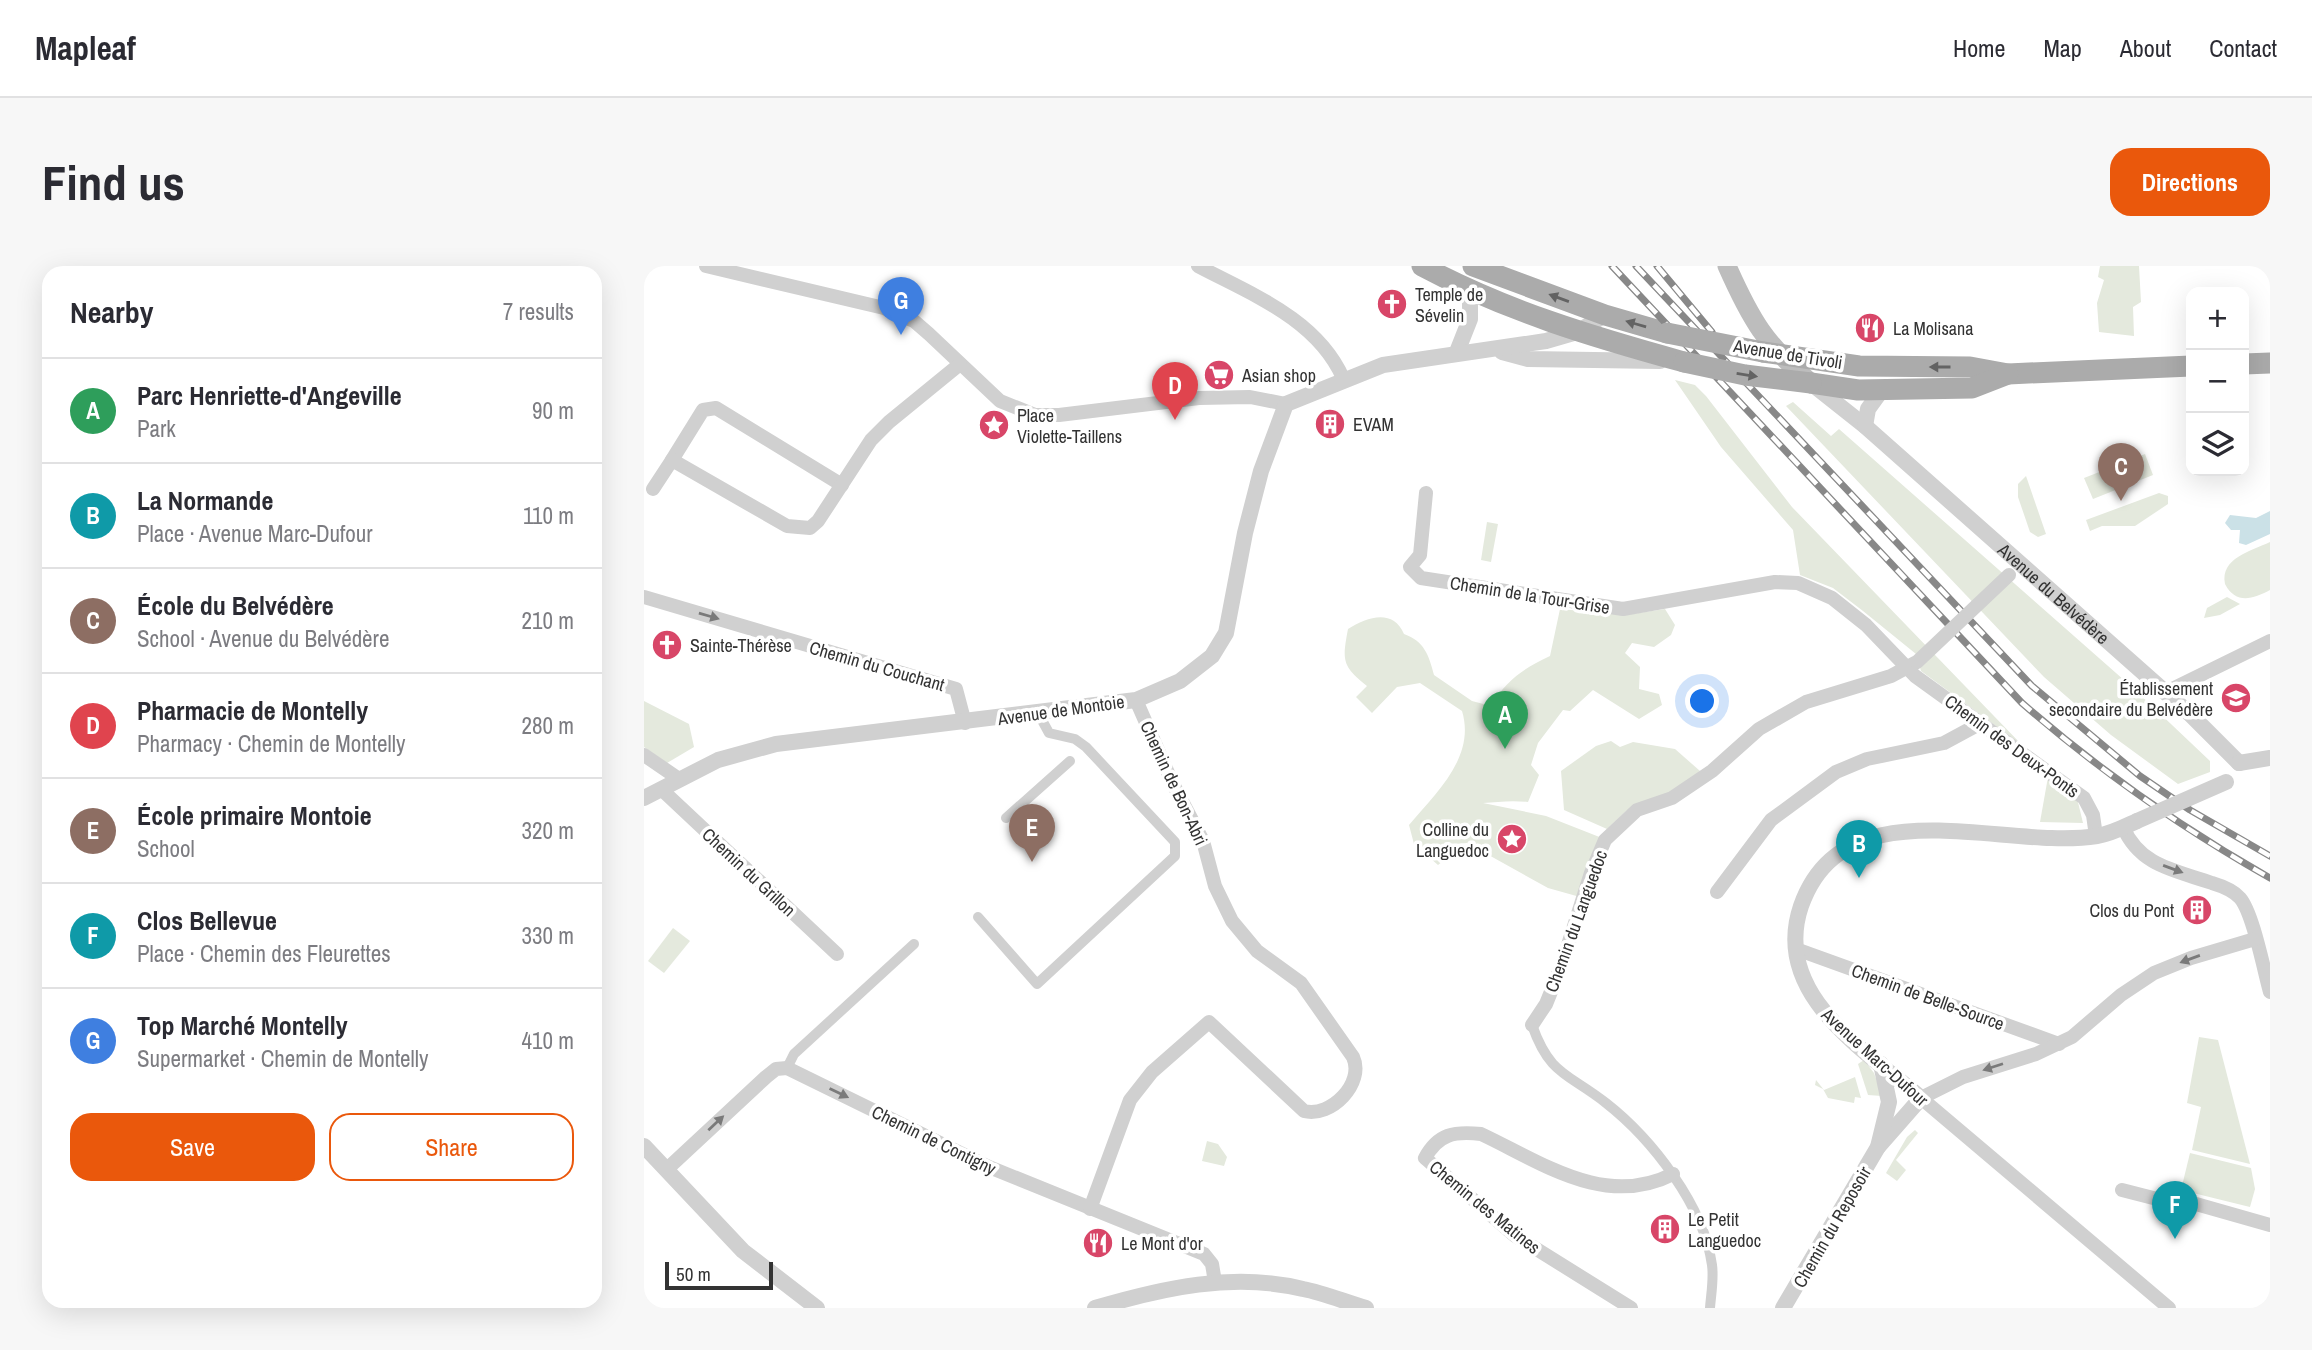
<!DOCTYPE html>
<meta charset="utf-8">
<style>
body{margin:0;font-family:"Archivo Narrow",sans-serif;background:#f7f7f7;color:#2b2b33}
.controls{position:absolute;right:21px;top:21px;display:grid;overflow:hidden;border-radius:14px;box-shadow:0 7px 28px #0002}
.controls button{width:63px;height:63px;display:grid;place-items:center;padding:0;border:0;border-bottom:2px solid #e1e1e2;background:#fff;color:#2b2b33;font:35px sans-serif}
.scale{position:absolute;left:21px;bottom:18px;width:108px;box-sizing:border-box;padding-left:7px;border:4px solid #333;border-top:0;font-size:19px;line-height:24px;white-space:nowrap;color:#333;-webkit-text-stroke:5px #fff;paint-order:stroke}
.you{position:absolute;left:1059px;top:436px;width:24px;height:24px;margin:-18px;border:5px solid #fff;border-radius:50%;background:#1a73e8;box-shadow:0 0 0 10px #1a73e833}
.badge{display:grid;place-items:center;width:46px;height:46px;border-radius:50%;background:#ea580c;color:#fff;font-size:23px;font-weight:700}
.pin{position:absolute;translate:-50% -58px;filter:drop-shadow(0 2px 4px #0008)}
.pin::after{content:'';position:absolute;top:37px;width:24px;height:21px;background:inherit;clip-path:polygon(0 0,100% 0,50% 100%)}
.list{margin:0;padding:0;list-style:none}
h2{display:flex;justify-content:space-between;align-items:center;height:91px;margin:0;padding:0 28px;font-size:30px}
h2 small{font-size:23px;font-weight:400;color:#7c7c81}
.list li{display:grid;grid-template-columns:46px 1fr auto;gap:21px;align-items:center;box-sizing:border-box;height:105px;padding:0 28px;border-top:2px solid #e1e1e2}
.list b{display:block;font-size:26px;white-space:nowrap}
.list p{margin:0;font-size:23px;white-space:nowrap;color:#7c7c81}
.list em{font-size:23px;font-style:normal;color:#7c7c81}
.actions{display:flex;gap:14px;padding:21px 28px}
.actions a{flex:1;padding:16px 0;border:2px solid #ea580c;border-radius:21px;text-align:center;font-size:24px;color:#ea580c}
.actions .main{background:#ea580c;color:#fff}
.icon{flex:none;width:38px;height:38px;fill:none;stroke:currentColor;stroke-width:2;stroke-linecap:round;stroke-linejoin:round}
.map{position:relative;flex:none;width:1626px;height:1042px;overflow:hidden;border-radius:21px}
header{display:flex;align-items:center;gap:42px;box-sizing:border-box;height:98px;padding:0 35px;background:#fff;border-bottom:2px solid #e1e1e2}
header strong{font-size:33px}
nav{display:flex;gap:38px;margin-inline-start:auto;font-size:24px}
.intro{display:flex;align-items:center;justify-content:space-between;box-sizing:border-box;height:168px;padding:0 42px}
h1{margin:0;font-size:49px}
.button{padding:18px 32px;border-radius:21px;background:#ea580c;color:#fff;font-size:24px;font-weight:700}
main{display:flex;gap:42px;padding:0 42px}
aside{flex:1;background:#fff;border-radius:21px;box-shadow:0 7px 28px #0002}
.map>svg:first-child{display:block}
.green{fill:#e4e9dd}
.water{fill:#cbe1e7}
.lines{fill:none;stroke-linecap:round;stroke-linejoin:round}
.pedestrian{stroke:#d0d0d0;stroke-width:10}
.minor{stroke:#d0d0d0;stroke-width:14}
.tertiary{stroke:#d0d0d0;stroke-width:16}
.secondary{stroke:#bdbdbd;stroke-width:19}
.primary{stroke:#ababab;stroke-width:21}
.rail-casing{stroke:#888;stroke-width:7}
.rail{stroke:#fff;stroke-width:4.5;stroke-dasharray:13;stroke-linecap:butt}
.minor-bridge{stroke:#d0d0d0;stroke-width:14}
.tertiary-bridge{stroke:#d0d0d0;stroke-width:16}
.primary-bridge{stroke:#ababab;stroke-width:21}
.oneway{fill:#636363}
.oneway2{fill:#7a7a7a}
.labels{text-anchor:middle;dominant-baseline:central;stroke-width:7;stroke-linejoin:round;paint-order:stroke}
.poi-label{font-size:18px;fill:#333;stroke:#fff;text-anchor:start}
.street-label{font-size:18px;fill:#333;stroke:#fff}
</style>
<header>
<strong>Mapleaf</strong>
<nav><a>Home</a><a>Map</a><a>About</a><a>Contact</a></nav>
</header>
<div class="intro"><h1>Find us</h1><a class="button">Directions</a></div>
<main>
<aside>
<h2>Nearby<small>7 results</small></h2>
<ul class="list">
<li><span class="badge" style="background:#2e9e5b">A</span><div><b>Parc Henriette-d'Angeville</b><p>Park</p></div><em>90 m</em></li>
<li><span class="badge" style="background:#0f9aa8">B</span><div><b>La Normande</b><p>Place · Avenue Marc-Dufour</p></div><em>110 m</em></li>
<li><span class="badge" style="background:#8d6e63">C</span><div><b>École du Belvédère</b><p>School · Avenue du Belvédère</p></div><em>210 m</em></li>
<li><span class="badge" style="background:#e0444e">D</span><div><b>Pharmacie de Montelly</b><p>Pharmacy · Chemin de Montelly</p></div><em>280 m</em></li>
<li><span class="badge" style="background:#8d6e63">E</span><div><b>École primaire Montoie</b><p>School</p></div><em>320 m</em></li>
<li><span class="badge" style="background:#0f9aa8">F</span><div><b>Clos Bellevue</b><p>Place · Chemin des Fleurettes</p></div><em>330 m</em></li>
<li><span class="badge" style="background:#3f7fe0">G</span><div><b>Top Marché Montelly</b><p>Supermarket · Chemin de Montelly</p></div><em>410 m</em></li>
</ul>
<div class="actions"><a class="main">Save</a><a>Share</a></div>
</aside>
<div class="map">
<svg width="1626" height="1042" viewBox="0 0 1626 1042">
<rect width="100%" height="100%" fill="#fff"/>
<!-- green -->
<g class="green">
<path d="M1456 0H1495L1497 36 1489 41 1490 70 1455 66 1453 37 1460 14 1454 11Z"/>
<path d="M1031 114 1051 119 1062 130 1148 241 1378 479 1277 405 1272 388 1219 345 1189 322 1156 309 1149 264 1077 181Z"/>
<path d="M1149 136 1187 170 1195 163 1489 422 1566 495V506L1534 518 1467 469 1400 411 1142 140Z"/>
<path d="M1501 188 1509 209 1449 233 1440 212Z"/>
<path d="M1382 210 1402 268 1394 271 1386 266 1374 231V218Z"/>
<path d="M1515 227 1524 230V238L1491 260H1458L1446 265 1442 254Z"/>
<path d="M843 256 854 258 847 296 837 294Z"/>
<path d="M1626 276V324C1609 333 1592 339 1581 318 1576 292 1607 285 1626 276Z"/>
<path d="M1583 331 1596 338 1576 349 1560 352 1563 342Z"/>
<path d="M916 343 981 349 1021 343 1031 359 1027 369 1010 381 988 377 981 387 996 401 995 423 1015 428 1018 439 995 453 949 424 926 445 919 444 894 477 887 499 895 509 884 536C867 534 854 536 839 537L902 550 958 572 936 631 904 622 823 577 811 578 808 588 794 599 770 578 765 559C792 527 832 491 818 445L776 417 753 421 728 447 712 431 723 420C698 400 698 395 704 363 723 351 749 342 760 368 780 375 785 389 790 409L828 435 847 440C863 413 879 403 906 390Z"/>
<path d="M0 435 45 458 50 481 23 497 0 481Z"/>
<path d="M967 475 976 481 989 476 1031 483 1056 505 1029 528 982 545 963 563 920 544 917 505 952 480Z"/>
<path d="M1404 511 1433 532 1439 557 1396 556Z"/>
<path d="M29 662 46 675 20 707 4 695Z"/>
<path d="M1555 771 1574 774 1606 898 1548 884 1557 841 1543 837Z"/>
<path d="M1220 794 1230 807 1238 830 1224 829 1214 798Z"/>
<path d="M1211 811 1217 832 1211 831 1210 837 1184 832 1179 823 1171 819 1172 814 1180 824Z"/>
<path d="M1271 864 1274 867 1252 894 1262 904 1253 915 1242 907 1263 871Z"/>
<path d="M563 875 574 878 583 891 580 900 558 895Z"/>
<path d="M1546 887 1607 902 1611 923 1606 941 1537 924Z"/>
</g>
<!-- water -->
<path class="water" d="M1626 245V268L1602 279 1595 277 1596 264H1587L1581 257 1586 249 1612 252Z"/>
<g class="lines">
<!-- pedestrian -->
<g class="pedestrian">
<path d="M362 552 426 495"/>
<path d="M334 651 393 718 531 590V576L442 481 431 473 405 467 399 456"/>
<path d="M888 759C906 810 924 807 962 837 1008 873 1060 940 1068 999 1070 1013 1067 1028 1066 1042"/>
<path d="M143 802 150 788 270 678"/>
</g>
<!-- minor -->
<g class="minor">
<path d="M62 0 240 42 270 55 285 68 356 135 391 149H415L555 132 606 131 642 138"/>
<path d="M554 0C607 28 673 53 699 112"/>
<path d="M28 194 59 144 72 142 198 219"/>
<path d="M9 223 28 194 143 260 166 262 174 255 227 174 245 156 316 98"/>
<path d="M782 227 776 289 766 301 777 312 979 343 1131 316 1154 317 1188 332 1222 359 1271 410 1440 532 1449 549 1452 570"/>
<path d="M0 331 312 423 321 457"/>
<path d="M1520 427 1626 375"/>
<path d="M0 489 35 513"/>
<path d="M17 523 193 688"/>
<path d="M1479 561C1496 600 1530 604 1568 617 1578 620 1589 624 1596 632 1609 647 1620 705 1626 726"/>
<path d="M1073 626 1127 554 1192 506 1223 493 1300 477 1337 457"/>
<path d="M1152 683 1415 778"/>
<path d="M888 759 902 738 917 701 947 607 961 574 993 544 1028 532 1068 505 1115 463 1162 436 1247 410 1271 397"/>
<path d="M22 904 122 811 132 803 143 802 345 901 560 988 568 998 571 1016"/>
<path d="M1478 924 1517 934 1545 936 1626 959"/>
<path d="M446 943 486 834 508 806 565 756 660 845C687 852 721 817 709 791L657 717 613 685 588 655 571 620 559 575 528 516 492 434"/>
<path d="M987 1042 870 969 781 892C794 868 810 865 837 868 897 896 961 943 1029 908"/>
<path d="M1525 1042 1277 832 1319 811 1392 788 1428 771 1477 729 1510 707 1547 692 1611 673"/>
</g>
<!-- tertiary -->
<g class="tertiary">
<path d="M813 86 826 53V26"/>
<path d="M858 86 884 93 1016 95"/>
<path id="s1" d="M1168 118 1221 160 1546 448 1595 497"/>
<path d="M1221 160 1224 143 1237 125"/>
<path d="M1595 497 1626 492"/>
<path d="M0 532 74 494 132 478 492 434 536 415 568 390 582 367 601 267 617 205 642 138 739 99 902 75 933 66 961 49"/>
<path d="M0 880 99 985 173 1042"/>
<path d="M1234 881 1277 832C1221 784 1127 728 1157 640 1200 517 1360 585 1453 570 1467 568 1480 561 1493 555"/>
<path d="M451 1042C519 1022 589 1006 659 1023 680 1027 701 1036 722 1042"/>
<path d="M1139 1042 1234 881 1245 836 1237 798"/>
</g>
<!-- secondary -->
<path class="secondary" d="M1083 0C1107 54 1121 78 1167 117"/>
<!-- primary -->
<g class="primary">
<path d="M778 0C862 45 949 71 1040 96"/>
<path d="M829 0 961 49 1023 67"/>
<path d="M1119 86 1215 100 1326 101 1364 108 1547 100"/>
<path d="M1600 98 1626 97"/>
<path d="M1167 117 1214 124 1328 122 1364 108"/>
</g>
<!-- rail casing -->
<g class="rail-casing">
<g id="rail">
<path d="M968 0 1378 437C1456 505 1536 561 1626 612"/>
<path d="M992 0 1388 420 1496 510 1546 544 1626 590"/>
<path d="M1013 0 1068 66"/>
</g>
</g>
<!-- rail -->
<use href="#rail" class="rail"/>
<!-- minor-bridge -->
<path class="minor-bridge" d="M1273 396 1365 309"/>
<!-- tertiary-bridge -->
<path class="tertiary-bridge" d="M1493 555 1582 516"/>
<!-- primary-bridge -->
<g class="primary-bridge">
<path d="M1023 67 1119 86"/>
<path d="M1040 96 1101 109 1167 117"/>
</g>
</g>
<!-- one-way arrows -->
<defs><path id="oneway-solid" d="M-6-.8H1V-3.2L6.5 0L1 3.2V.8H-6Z" transform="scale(1.75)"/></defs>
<g class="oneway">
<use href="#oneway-solid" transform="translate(915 32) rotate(-160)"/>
<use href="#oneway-solid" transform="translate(992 58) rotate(-164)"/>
<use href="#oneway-solid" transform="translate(1296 101) rotate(-180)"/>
<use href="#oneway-solid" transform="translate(1103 109) rotate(9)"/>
</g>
<g class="oneway2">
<use href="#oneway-solid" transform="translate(65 350) rotate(16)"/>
<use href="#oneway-solid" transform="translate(1529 603) rotate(20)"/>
<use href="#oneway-solid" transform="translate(1546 693) rotate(160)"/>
<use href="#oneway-solid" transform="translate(1349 801) rotate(162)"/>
<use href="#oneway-solid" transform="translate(195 827) rotate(26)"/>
<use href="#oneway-solid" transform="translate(72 857) rotate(-43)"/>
</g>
<!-- icons -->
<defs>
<g id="church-disc" transform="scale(1.575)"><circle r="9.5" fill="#d84668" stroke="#fff"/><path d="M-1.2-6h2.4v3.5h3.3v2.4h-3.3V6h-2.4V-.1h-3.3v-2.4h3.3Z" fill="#fff"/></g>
<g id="restaurant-disc" transform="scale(1.575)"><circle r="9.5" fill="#d84668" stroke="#fff"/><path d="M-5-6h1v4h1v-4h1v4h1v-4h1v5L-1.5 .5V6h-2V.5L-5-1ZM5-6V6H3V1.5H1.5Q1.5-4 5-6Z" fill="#fff"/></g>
<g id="supermarket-disc" transform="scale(1.575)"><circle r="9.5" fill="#d84668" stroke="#fff"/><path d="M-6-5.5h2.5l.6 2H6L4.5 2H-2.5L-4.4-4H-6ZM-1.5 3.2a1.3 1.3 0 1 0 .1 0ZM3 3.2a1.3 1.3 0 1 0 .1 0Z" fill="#fff"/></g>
<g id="building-disc" transform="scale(1.575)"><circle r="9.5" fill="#d84668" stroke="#fff"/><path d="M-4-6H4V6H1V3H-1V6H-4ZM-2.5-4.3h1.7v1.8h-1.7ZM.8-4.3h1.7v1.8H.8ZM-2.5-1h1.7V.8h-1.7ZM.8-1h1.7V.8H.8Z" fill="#fff"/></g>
<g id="sight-disc" transform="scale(1.575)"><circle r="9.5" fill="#d84668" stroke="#fff"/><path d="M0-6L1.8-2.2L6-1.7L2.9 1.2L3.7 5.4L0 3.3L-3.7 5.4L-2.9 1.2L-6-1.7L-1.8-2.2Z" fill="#fff"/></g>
<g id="school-disc" transform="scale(1.575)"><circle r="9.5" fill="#d84668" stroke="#fff"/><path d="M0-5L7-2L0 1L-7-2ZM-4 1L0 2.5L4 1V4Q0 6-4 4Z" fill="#fff"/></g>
</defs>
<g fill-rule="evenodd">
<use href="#church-disc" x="748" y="38"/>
<use href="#restaurant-disc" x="1226" y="62"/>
<use href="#supermarket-disc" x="575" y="109"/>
<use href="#building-disc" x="686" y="158"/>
<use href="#sight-disc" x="350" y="159"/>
<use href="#church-disc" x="23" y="379"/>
<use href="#school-disc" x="1592" y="432"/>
<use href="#sight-disc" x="868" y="573"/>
<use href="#building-disc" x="1553" y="644"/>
<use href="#building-disc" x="1021" y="963"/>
<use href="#restaurant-disc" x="454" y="977"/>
</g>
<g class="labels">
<!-- poi labels -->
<g class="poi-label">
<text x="771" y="28">Temple de<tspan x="771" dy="21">Sévelin</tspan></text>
<text x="1249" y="62">La Molisana</text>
<text x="598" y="109">Asian shop</text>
<text x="373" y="149">Place<tspan x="373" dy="21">Violette-Taillens</tspan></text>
<text x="709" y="158">EVAM</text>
<text x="46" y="379">Sainte-Thérèse</text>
<text x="1569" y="422" text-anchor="end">Établissement<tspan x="1569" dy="21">secondaire du Belvédère</tspan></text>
<text x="845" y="563" text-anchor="end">Colline du<tspan x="845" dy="21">Languedoc</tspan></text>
<text x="1530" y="644" text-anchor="end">Clos du Pont</text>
<text x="1044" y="953">Le Petit<tspan x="1044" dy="21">Languedoc</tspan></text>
<text x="477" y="977">Le Mont d'or</text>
</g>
<!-- street labels -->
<g class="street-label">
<text transform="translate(1144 88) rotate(9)">Avenue de Tivoli</text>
<text transform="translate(886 329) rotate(9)">Chemin de la Tour-Grise</text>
<text stroke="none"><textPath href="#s1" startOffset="320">Avenue du Belvédère</textPath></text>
<text transform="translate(233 400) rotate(16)">Chemin du Couchant</text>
<text transform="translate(417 444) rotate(-8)">Avenue de Montoie</text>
<text transform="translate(1368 480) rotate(36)">Chemin des Deux-Ponts</text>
<text transform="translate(530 517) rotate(65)">Chemin de Bon-Abri</text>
<text transform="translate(105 606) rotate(43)">Chemin du Grillon</text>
<text transform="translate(932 655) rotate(-70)">Chemin du Languedoc</text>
<text transform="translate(1284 731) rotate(20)">Chemin de Belle-Source</text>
<text transform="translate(1231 791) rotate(42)">Avenue Marc-Dufour</text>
<text transform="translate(290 874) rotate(26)">Chemin de Contigny</text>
<text transform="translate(841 941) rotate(39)">Chemin des Matines</text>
<text transform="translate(1188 961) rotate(-60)">Chemin du Reposoir</text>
</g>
</g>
</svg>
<div class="controls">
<button>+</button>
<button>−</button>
<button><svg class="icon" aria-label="layers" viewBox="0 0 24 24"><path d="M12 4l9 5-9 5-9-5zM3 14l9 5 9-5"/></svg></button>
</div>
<div class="scale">50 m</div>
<div class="you"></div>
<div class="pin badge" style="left:861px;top:483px;background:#2e9e5b">A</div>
<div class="pin badge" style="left:1215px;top:612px;background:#0f9aa8">B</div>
<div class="pin badge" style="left:1477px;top:235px;background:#8d6e63">C</div>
<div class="pin badge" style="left:531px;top:154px;background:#e0444e">D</div>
<div class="pin badge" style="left:388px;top:596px;background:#8d6e63">E</div>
<div class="pin badge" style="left:1531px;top:973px;background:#0f9aa8">F</div>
<div class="pin badge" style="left:257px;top:69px;background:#3f7fe0">G</div>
</div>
</main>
